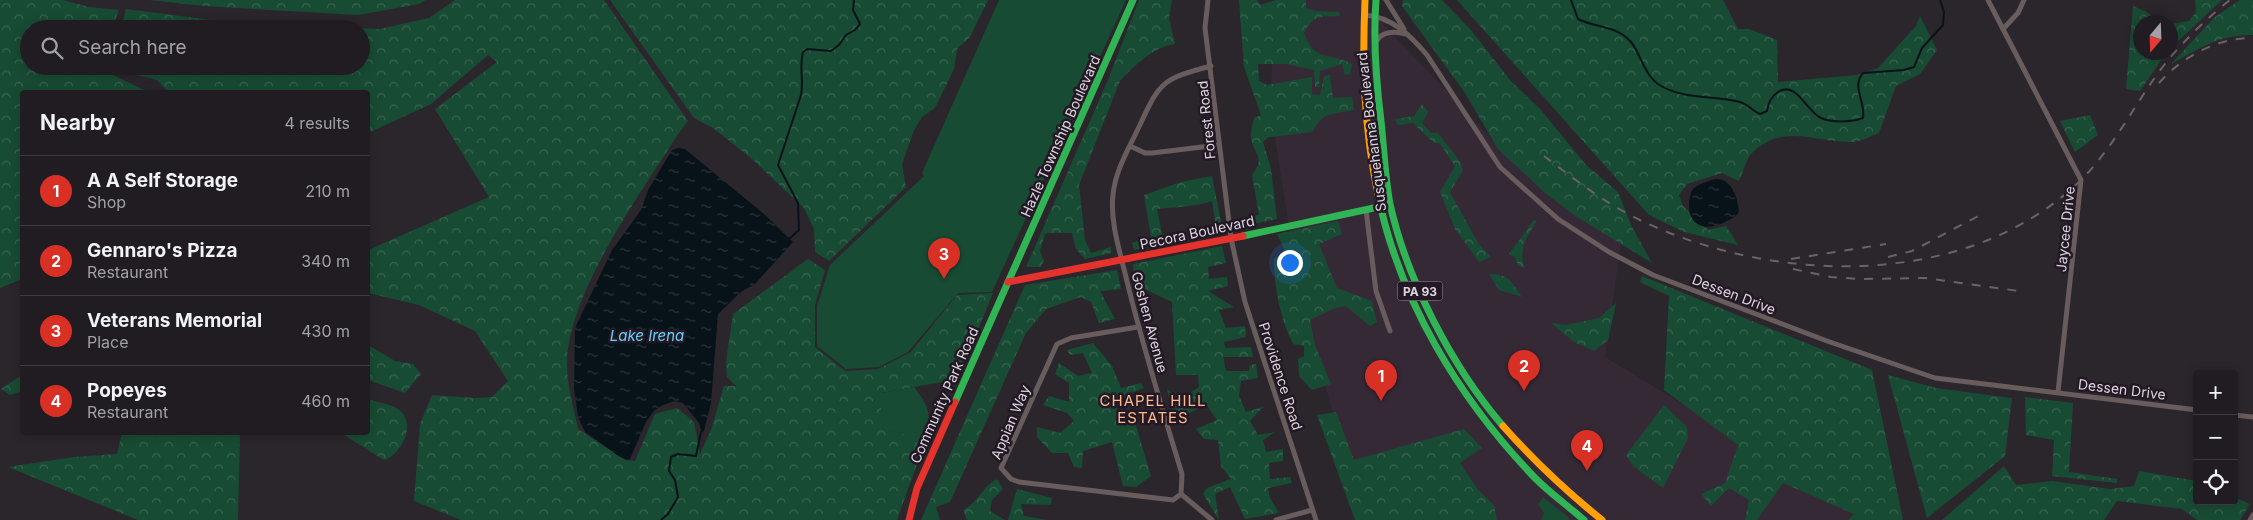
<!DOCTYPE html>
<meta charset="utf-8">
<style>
body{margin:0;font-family:Inter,sans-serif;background:#28252a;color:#f1f3f6}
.controls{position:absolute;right:15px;bottom:15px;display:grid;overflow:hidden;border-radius:5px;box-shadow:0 2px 12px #0003}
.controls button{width:45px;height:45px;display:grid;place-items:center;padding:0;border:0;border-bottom:1px solid #3d3a3f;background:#201c21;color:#f1f3f6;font:25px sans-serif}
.compass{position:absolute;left:2133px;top:15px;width:45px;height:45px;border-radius:50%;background:#201c21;box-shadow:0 2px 12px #0003;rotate:199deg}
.you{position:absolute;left:1289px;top:262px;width:18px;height:18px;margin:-12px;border:4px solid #fff;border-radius:50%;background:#1a73e8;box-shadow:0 0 0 8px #1a73e833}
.badge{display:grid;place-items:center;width:32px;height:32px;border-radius:50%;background:#d93025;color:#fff;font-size:16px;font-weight:700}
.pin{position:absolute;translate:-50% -41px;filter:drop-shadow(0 1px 2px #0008)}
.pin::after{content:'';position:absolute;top:26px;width:18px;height:15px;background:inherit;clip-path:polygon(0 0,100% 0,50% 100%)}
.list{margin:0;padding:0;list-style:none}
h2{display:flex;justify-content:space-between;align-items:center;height:65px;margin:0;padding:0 20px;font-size:21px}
h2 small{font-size:16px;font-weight:400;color:#a2a1a5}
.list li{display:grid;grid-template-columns:32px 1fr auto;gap:15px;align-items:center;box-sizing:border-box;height:70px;padding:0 20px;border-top:1px solid #3d3a3f}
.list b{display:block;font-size:19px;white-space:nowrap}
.list p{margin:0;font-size:16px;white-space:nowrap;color:#a2a1a5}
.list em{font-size:16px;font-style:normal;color:#a2a1a5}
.icon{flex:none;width:28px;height:28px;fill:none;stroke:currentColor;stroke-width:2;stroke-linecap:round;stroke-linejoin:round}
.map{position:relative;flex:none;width:2253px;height:520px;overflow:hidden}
.search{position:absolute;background:#201c21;box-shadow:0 2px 12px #0003;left:20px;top:20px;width:350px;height:55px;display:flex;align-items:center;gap:12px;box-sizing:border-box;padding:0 18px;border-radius:28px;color:#a2a1a5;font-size:19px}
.panel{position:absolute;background:#201c21;box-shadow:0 2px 12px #0003;left:20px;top:90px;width:350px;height:345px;border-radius:5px}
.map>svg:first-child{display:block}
.commercial{fill:#352936}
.green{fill:#184b34}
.forest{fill:url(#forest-crowns)}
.water{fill:url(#water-ripples)}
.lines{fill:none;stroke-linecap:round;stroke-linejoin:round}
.stream{stroke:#081319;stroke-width:2}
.street{stroke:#695c5c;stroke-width:5}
.fast{stroke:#30b455;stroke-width:7}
.slow{stroke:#ff9f0a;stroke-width:7}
.jam{stroke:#e5322d;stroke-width:7}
.rail{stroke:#6a6264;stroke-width:2;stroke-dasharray:9 9;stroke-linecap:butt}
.labels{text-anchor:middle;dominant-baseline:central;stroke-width:5;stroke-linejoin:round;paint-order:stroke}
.shield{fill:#231925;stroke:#a49da6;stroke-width:1}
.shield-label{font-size:12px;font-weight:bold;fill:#dcd5dd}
.street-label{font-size:14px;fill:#dcd5dd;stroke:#231925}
.water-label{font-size:15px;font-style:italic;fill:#65d0fa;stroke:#231925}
.neighbourhood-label{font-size:15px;letter-spacing:1px;fill:#ffb78e;stroke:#231925}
</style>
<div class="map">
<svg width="2253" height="520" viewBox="0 0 2253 520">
<defs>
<pattern id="forest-crowns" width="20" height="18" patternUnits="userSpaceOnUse" patternTransform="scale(1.25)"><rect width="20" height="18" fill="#184b34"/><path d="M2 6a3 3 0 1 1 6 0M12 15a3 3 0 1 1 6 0" fill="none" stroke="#396451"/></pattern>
<pattern id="water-ripples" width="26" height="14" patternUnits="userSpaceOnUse" patternTransform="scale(1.25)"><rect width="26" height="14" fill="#081319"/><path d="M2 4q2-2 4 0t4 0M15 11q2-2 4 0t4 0" fill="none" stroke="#2b343a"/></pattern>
</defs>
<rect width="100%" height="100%" fill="#2b262c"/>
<!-- commercial -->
<path class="commercial" d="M1275 0H1360L1526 175 1622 236 1605 357 1874 520H1396L1350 474 1299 292 1270 105Z"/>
<!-- green -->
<g class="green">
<path d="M999 0H1126L992 292 958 293 908 352 879 367 846 369 817 346V306L830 265 924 176 922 173Z"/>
<path d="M914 387C930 408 931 413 926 439L881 429V393Z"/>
<path d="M1543 497 1568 517 1570 520H1541L1544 513 1538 504Z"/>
</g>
<!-- forest -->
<g class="forest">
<path d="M0 0H63L89 7 119 10 112 29H29V66H105L109 73 148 92H22V279L0 288Z"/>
<path d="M149 0H426L419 4 358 15 204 6Z"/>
<path d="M455 0H604L688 121 678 134C641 193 566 296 567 365 567 386 574 409 578 429L626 460 635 461 655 414 677 408 694 422 700 454 711 430 724 386H736L727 377 726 362 733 314 808 259 825 270 815 305V347L845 371 878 369 911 352 957 295 993 293 958 379 881 393V429L926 439 897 520H461L414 501 420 424 432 395 475 398 492 397 508 381 475 331 419 305 368 293V250L489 197 435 109 497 62 488 55 431 104 368 133V92H168L157 80 117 70 114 66H361V29H121L126 9 211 20 379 29 429 18Z"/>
<path d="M610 0H988L970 37 957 49 954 69 935 108 922 117 914 130 902 164 906 187 829 261 815 252 814 229 804 208 752 159 713 128 694 118Z"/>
<path d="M1139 0H1172L1169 18 1175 44C1153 47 1135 65 1120 81L1079 185 1085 240 1091 253 1111 247V253L1085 259 1076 249 1072 233H1048L1045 234 1040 251 1044 261 1040 267H1026L1108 80Z"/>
<path d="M1239 0H1257L1260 5 1276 0H1306V8L1316 11 1339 12 1340 16C1322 17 1313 14 1304 33 1315 63 1328 51 1352 64L1350 74 1345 75 1342 64 1320 71 1319 87H1315L1314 70 1286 64H1258L1259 81 1267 85 1312 77V94L1320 95 1324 76 1330 75 1333 98 1352 97 1354 110C1334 114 1322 111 1313 132L1269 137 1263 142 1271 169 1277 219 1244 226 1240 219 1259 215 1252 175C1266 158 1254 154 1251 138 1250 132 1253 124 1254 118L1261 115 1244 67Z"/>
<path d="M1403 0H1442L1471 30 1510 80 1541 110 1586 165 1618 192 1632 227 1652 263 1574 215 1544 192 1498 149 1465 93 1402 6Z"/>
<path d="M1457 0H1723L1738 29H1749L1777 40 1778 82 1857 75 1878 68 1916 26 1920 16 1937 50 1920 74 1896 86 1879 133C1871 136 1862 141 1854 142 1816 143 1784 122 1752 153 1746 158 1743 173 1739 181L1722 173 1687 184 1679 195 1683 206 1708 230 1726 226 1738 245 1684 232 1649 215Z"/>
<path d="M2195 0H2222L2171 48V24L2189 21 2196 12Z"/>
<path d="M2240 0H2253V35C2220 34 2198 49 2171 64L2215 17Z"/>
<path d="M2133 6 2147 12 2159 22H2140V52L2166 53 2140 91 2126 89Z"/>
<path d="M1422 104 1428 112 1422 123 1431 133H1438L1459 160 1463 170 1450 192 1478 243 1491 257 1479 262 1455 229 1440 192 1455 166 1440 144 1433 142 1413 123 1398 125 1395 119 1414 116Z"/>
<path d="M2090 115 2098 135 2075 152 2060 121Z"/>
<path d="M1212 176 1222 227 1216 226 1212 201C1194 207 1176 207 1157 209L1164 244 1134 250 1132 243 1151 237 1144 195 1181 182Z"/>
<path d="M1534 220 1537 221C1526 238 1519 247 1524 268L1518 265 1515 257 1509 254Z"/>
<path d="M1338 221 1342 234 1319 244 1337 288 1372 301 1377 322 1370 326 1346 306 1335 308 1310 320 1315 345 1331 384 1312 390 1299 376 1298 359 1304 356V346L1293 344C1280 318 1274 287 1274 259L1285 251 1277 234Z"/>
<path d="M1222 246 1226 263 1208 267 1209 279 1227 277 1228 286 1208 291 1234 307 1219 310 1226 328 1245 326 1246 337 1224 342 1225 348 1251 347 1253 357H1223L1226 371H1249L1250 365 1256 364 1258 378 1241 381 1239 396 1246 412 1263 407 1250 421 1258 435 1275 432 1263 440 1266 452 1283 449V461L1269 463 1270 479 1290 477 1292 483 1268 488 1270 498 1279 513 1245 519 1230 487 1215 494 1219 520 1203 494 1207 488 1231 479 1221 466 1218 440 1204 439 1196 429 1217 420 1206 404 1190 413 1172 412 1167 389 1180 399 1199 387 1198 375H1176L1172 302 1134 284 1133 264Z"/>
<path d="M1117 270 1121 289 1100 291 1115 319 1099 323 1091 302 1081 297 1046 309 1026 333 950 502 936 507 940 520H921L1025 285Z"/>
<path d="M1489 274C1510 274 1511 282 1522 297L1499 290Z"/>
<path d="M1642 276 1872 370 1903 520H1848L1854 514 1783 483 1757 520H1745L1749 500 1729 488 1711 506 1701 494 1725 483 1738 445 1664 390 1669 296 1640 282Z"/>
<path d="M1616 303 1608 340 1594 351 1574 342 1551 323 1566 325 1599 318Z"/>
<path d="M1093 343 1112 366 1121 388 1141 383 1144 388 1115 399 1118 416H1133L1151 476 1136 487 1123 486 1112 442 1083 451 1082 468 1074 467 1068 453H1052L1037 437V427L1060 433 1074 421 1067 413 1043 405 1049 396 1069 402V383L1055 374 1059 363 1078 376 1092 373 1083 353 1070 355 1067 350Z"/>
<path d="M368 345 395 361 413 364 421 374 405 393 368 380Z"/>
<path d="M22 375V391L10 395 1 389Z"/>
<path d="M1888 375 1936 388 2012 398 2005 456 1927 518Z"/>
<path d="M2025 397 2073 403 2069 472 2117 479V483L2052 476 2054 440 2026 435Z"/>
<path d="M368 399C376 402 391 404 398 409 418 423 401 455 384 460L341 433 368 432Z"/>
<path d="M1664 405 1687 427 1688 438 1663 488 1634 467 1626 455Z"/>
<path d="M1336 412 1354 460 1464 429 1482 448 1460 463 1479 491 1494 505 1497 520H1355L1317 415Z"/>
<path d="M122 433H240L238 520H138L8 467 74 457 117 454Z"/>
<path d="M2004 466 2016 485 2052 481 2110 489 2134 486 2139 471 2197 481V501H2234V497L2250 504 2240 520H2197L2182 509 2117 501 2104 520H1942Z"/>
<path d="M997 479 1003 489 992 500 990 511 1005 520H967L963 510C979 502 981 488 997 479Z"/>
<path d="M1017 489 1052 498 1051 505 1021 504 1024 516 1047 520H1008Z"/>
</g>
<!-- water -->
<g class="water">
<path d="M678 148 685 149 764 214 793 242 755 284 741 292 718 314 711 403 704 431 702 434 699 423 683 403 675 401 663 405 654 411 646 422 630 459 626 460 617 455 585 432 578 417 574 389 575 328 612 250 641 210 648 190 672 150Z"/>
<path d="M1715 179C1732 178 1738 198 1739 212 1735 218 1729 220 1723 223 1705 232 1688 225 1689 204 1689 199 1690 193 1693 189 1698 184 1708 181 1715 179Z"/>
</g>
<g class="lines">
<!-- stream -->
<g class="stream">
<path d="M1571 0 1578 19C1596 28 1616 25 1631 42 1641 54 1644 76 1661 86 1686 100 1714 95 1740 102 1747 104 1753 111 1760 114L1767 111C1768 103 1771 97 1778 92 1796 80 1807 112 1821 118 1832 123 1851 122 1863 118 1866 103 1851 86 1863 73L1904 70 1914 67 1922 48 1943 25 1944 12 1940 0"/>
<path d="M789 239 799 230 798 203 778 165 801 95C804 80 799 67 803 52L807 49 831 51 839 45 846 35 855 30 860 24 853 10 854 0"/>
<path d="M661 520 668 514 678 497 675 480 669 471 671 457 678 454 696 456 701 432"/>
</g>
<!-- street -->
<g class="street">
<path d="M1208 0 1205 28 1231 238 1245 302 1316 520"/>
<path d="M1386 0 1404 29"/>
<path d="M1988 0 2081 180 2058 392"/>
<path d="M1365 15C1392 17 1410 35 1427 55L1500 167 1558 219 1609 252 1653 275 1827 341 1935 378 2197 410"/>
<path d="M2003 29 2018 13 2024 0"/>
<path d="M1376 42C1381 31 1395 31 1406 34"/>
<path d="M1130 146 1145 153H1152L1219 145"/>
<path d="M1366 210 1376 291 1390 331"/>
<path d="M1138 327 1071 338 1057 344 1001 468 1011 479 1019 482 1173 500 1181 494"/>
<path d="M2234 415 2253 417"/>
<path d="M1181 494 1182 474C1162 408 1141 341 1125 273 1119 249 1110 220 1113 195 1115 172 1127 152 1137 131 1160 83 1158 80 1211 66"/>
<path d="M1181 494 1212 520"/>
<path d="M1276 520 1312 510"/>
<path d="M2250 520 2253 515"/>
</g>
<!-- fast -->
<g class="fast">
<path d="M1376 0C1373 41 1376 81 1381 121 1384 149 1385 177 1390 204 1407 280 1452 367 1503 426"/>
<path d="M1378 195C1400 302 1460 400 1535 478 1550 493 1568 506 1584 520"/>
<path d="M1243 236 1383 206"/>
<path d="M955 402 1133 0"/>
</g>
<!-- slow -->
<g class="slow">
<path d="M1365 0C1362 69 1364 127 1378 195"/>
<path d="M1503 426C1534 461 1566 491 1602 520"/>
</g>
<!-- jam -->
<g class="jam">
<path d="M1008 282 1243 236"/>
<path d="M909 520 917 488 955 402"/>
</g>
<!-- rail -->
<g class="rail">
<path d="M2159 83C2182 57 2218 37 2253 38"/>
<path d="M1544 156C1574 179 1606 204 1640 220 1775 285 1968 290 2081 180 2116 145 2137 99 2168 60 2186 39 2208 17 2230 0"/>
<path d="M1888 257 1912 251 1984 213"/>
<path d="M1791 259 1886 244"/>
<path d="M1793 269 1831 277 1860 279 1925 278 2019 291"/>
</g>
</g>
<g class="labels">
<!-- shield labels -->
<rect class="shield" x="1397.5" y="281.5" width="45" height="19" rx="4"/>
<g class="shield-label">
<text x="1420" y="291">PA 93</text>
</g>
<!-- street labels -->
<g class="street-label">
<text transform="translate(1206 120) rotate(-96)">Forest Road</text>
<text transform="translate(1371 132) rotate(-97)">Susquehanna Boulevard</text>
<text transform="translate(1060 136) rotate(-66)">Hazle Township Boulevard</text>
<text transform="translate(2065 229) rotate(-84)">Jaycee Drive</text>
<text transform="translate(1197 232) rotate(-12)">Pecora Boulevard</text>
<text transform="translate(1734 294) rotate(21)">Dessen Drive</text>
<text transform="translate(1150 322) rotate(75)">Goshen Avenue</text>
<text transform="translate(1281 376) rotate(72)">Providence Road</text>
<text transform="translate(2122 389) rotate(7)">Dessen Drive</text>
<text transform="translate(944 395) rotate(-66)">Community Park Road</text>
<text transform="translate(1010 422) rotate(-67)">Appian Way</text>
</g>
<!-- water labels -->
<g class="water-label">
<text x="647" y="335">Lake Irena</text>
</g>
<!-- neighbourhood labels -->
<g class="neighbourhood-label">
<text x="1153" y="400">CHAPEL HILL<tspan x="1153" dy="17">ESTATES</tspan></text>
</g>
</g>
</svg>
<div class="controls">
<button>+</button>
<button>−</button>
<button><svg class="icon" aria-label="locate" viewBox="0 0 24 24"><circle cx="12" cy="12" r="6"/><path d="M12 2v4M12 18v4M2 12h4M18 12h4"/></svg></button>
</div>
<svg class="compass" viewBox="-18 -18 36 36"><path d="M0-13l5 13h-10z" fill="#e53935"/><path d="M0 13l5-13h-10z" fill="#a2a1a5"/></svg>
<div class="you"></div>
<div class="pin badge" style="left:1381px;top:401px">1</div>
<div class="pin badge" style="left:1524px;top:391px">2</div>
<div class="pin badge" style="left:944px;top:279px">3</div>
<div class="pin badge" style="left:1587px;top:471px">4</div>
<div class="search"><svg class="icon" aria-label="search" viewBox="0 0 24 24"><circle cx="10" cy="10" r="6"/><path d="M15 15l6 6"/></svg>Search here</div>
<section class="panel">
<h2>Nearby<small>4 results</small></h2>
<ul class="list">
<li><span class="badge">1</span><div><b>A A Self Storage</b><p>Shop</p></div><em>210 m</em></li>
<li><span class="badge">2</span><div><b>Gennaro's Pizza</b><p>Restaurant</p></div><em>340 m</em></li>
<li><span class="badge">3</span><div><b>Veterans Memorial</b><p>Place</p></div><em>430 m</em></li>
<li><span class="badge">4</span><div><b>Popeyes</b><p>Restaurant</p></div><em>460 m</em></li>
</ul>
</section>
</div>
